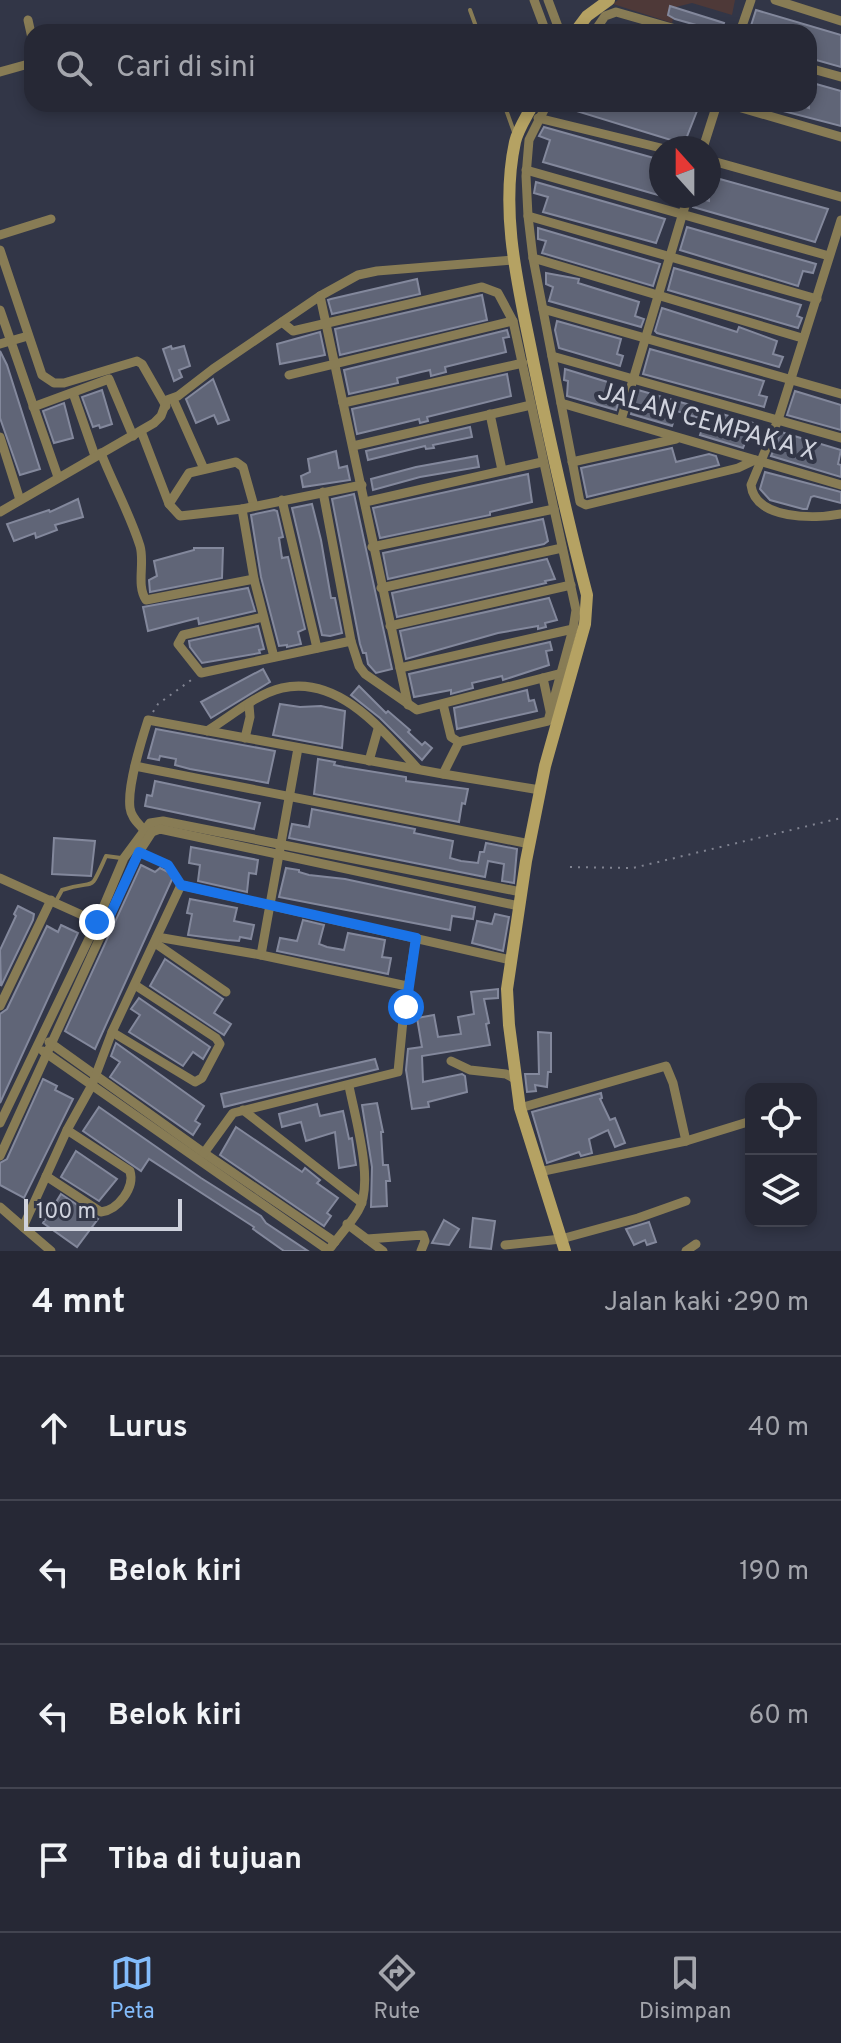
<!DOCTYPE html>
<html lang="id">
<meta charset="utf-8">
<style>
body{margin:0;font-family:Overpass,sans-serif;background:#323441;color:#f1f3f6}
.controls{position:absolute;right:24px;bottom:24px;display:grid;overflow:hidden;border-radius:16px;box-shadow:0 4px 12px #0003}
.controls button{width:72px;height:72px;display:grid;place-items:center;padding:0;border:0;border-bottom:2px solid #424450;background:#262835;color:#f1f3f6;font:40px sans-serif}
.compass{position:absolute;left:649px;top:136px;width:72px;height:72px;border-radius:50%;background:#262835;box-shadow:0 4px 12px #0003;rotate:339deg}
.scale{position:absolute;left:24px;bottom:20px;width:158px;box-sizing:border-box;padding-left:8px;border:4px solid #cfd2dd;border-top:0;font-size:22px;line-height:28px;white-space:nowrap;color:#cfd2dd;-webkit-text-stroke:6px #323647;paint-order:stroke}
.stop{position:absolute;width:24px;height:24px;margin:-18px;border:6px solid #1a73e8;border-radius:50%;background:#fff}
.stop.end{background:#1a73e8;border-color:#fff;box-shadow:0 2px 8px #0008}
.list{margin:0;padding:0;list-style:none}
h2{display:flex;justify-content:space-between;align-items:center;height:104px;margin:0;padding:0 32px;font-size:34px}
h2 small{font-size:26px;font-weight:400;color:#a4a6ad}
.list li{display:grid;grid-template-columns:52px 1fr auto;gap:24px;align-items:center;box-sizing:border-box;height:144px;padding:0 32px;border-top:2px solid #424450}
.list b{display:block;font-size:30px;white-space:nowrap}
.list em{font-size:26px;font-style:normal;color:#a4a6ad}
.icon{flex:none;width:44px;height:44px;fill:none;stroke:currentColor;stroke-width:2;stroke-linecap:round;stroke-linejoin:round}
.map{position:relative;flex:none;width:841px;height:1251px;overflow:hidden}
.search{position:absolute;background:#262835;box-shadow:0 4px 12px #0003;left:24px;right:24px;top:24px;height:88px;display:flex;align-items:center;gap:20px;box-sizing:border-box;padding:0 28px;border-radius:24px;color:#a4a6ad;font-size:30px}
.sheet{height:680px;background:#262835}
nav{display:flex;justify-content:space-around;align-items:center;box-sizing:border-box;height:112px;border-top:2px solid #424450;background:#262835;font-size:22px;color:#a4a6ad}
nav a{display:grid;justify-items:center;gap:4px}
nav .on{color:#83bcfb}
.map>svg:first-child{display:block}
.education{fill:#4e3938}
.building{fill:#606577;stroke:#83889c;stroke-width:2}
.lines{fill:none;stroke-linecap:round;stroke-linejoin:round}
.path{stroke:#808391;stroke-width:2;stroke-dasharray:2 6;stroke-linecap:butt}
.lane{stroke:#887c55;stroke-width:4}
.street{stroke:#887c55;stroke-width:9}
.secondary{stroke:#b5a263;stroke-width:12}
.route{stroke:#1a73e8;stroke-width:10}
.labels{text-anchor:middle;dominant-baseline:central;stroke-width:8;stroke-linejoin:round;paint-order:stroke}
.street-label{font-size:26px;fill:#cfd2dd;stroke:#323647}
</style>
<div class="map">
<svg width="841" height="1251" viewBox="0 0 841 1251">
<rect width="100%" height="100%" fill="#323647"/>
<!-- education -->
<path class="education" d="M618 0H735L732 15 692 3 676 7 672 23 613 4Z"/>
<!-- building -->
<g class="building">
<path d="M670 6 724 23 721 32 675 19 668 15Z"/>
<path d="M756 10 841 35V67L809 58V32H749Z"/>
<path d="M809 82 841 91V126L764 106 797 104 809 108Z"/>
<path d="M561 104H590L601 107 602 104H674L697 111 684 144 560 106Z"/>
<path d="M544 127 661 160V185L658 195 543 162 550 140 539 136Z"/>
<path d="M709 176 828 209 815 242 693 207 695 197 709 201Z"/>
<path d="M536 182 665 219 656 243 543 212 548 197 534 193Z"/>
<path d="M687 227 816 264 813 273 803 271 798 286 680 250Z"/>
<path d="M538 228 660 264 653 286 542 253 546 241 538 239Z"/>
<path d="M674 268 801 305 797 316 802 318 798 328 668 290Z"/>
<path d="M546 273 579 279 578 283 639 302 635 316 644 319 641 327 549 301 553 287 546 284Z"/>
<path d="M417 279 420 294 332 314 328 300 331 299Z"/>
<path d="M482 295 487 320 340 355 335 329Z"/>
<path d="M662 308 737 332 739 327 777 341 773 354 783 357 779 367 657 333 655 331Z"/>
<path d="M557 321 621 339 617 354 623 356 620 366 559 348 555 330Z"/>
<path d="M507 330 509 337 503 338 506 352 445 367 446 372 431 376 430 370 421 372 397 378 398 383 349 394 344 370Z"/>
<path d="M320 332 325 355 280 364 277 344Z"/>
<path d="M171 346 172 349 184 346 190 366 179 370 182 377 174 381 163 349Z"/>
<path d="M650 349 764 381 759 395 767 397 764 407 643 374Z"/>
<path d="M0 351 7 365 40 469 20 475 0 418Z"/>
<path d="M565 369 614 384 610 398 619 401 616 410 567 396 568 381 564 380Z"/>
<path d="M507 374 511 396 427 417 428 421 420 423 419 419 357 434 352 409Z"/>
<path d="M213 379 229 420 218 424 214 415 196 423 186 399Z"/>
<path d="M102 390 112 424 100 428 99 425 93 427 82 397Z"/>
<path d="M638 390 753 423 743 448 700 435 705 420 683 413 677 411 672 426 631 414Z"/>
<path d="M795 391 841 405V430L787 415Z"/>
<path d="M64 403 73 438 54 443 43 411Z"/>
<path d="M470 427 472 437 433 445 434 448 426 449 425 446 368 460 366 451Z"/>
<path d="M781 432 841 450 838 464 841 465V477L771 456Z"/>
<path d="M672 448 676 462 709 454 716 456 719 465 587 497 581 468Z"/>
<path d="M336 451 339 468 347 466 350 480 303 487 301 476 310 472 308 459Z"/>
<path d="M477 456 479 467 420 477 373 490 371 479 416 467Z"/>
<path d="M765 472 841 492V503L814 496 811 497 807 509H803L770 500 760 489Z"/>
<path d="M528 474 532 502 490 512V515L380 538 373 508Z"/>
<path d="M354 494 392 669 376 673 368 664 366 653H363L360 644 332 499Z"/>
<path d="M78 499 83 517 55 525 57 530 36 538 35 533 14 541 7 524 49 510 50 512Z"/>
<path d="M312 504 321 540 331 598H335L342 633 330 636 322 635 292 508Z"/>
<path d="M274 510 277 511 283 537 279 538 282 558 288 557 305 629 298 632 301 644 287 647V645L279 646 261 577 251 515Z"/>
<path d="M543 519 548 541 544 544 388 579 383 553Z"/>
<path d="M194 548H223L222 578 150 592 149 580 157 576 154 561 194 550Z"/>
<path d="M547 559 555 579 545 581 546 583 397 617 392 593Z"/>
<path d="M248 588 255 611 199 624 198 618 148 631 143 607Z"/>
<path d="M549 598 557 620 545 623 546 627 538 629V626L498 633 406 659 400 631Z"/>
<path d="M258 626 264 649 259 650 260 653 202 663 190 647 189 641Z"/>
<path d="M550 642 552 650 546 651 549 665 503 680 502 676 472 683 473 688 451 694V690L414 697 409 674Z"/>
<path d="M263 669 270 682 211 718 201 702Z"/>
<path d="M359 686 386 713 388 711 410 730 408 732 422 745 425 742 432 748 422 760 380 718 351 695Z"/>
<path d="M527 690 529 701 534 700 537 711 457 729 454 708Z"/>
<path d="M280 704 300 707 321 706 345 711 342 748 273 735Z"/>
<path d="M156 729 275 751 268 783 190 769 175 765 176 759 160 756 159 760 148 758Z"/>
<path d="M318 759 335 762 334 765 344 767 406 777V781L468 789 465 804 462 803 459 822 314 794Z"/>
<path d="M155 781 260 803 254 829 145 806 147 795 152 796Z"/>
<path d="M312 809 415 829 414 833 453 841 450 858 461 861 478 863 480 852H484L486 843 517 849 514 883 502 881 504 864 488 861 485 877 289 838 292 824 309 827Z"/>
<path d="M54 838 95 841 91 876 52 874Z"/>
<path d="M191 847 258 860 256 874 249 873 247 892 198 881 200 865 189 863Z"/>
<path d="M141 865 155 872 160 868 174 875 95 1049 65 1031Z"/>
<path d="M286 868 299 870V872L309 875 345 879 475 907 473 919 452 916 450 930 279 897Z"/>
<path d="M190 899 237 908 234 921 254 925 251 939 240 937 239 941 227 940 188 935 192 914 187 913Z"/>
<path d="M18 906 34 914 33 920 1 986 0 950 16 916 14 914Z"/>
<path d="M495 914 509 917 503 951 472 943 477 921 492 924Z"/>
<path d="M303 920 324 925 319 944 327 947 344 950 348 933 385 940 382 957 391 958 388 974 277 951 280 938 297 941Z"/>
<path d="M61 925 78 933 0 1103V1014L7 1009 47 926 58 932Z"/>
<path d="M165 959 223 999 214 1013 231 1024 224 1035 150 986Z"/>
<path d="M498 989V998L484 999 489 1023 486 1024 490 1045 422 1056 423 1082 462 1074 465 1076 467 1092 428 1102 429 1107 412 1109 406 1070 408 1049 422 1047 417 1018 434 1015 438 1037 461 1034 458 1017 474 1014 471 992Z"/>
<path d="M139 998 210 1047 203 1059 193 1052 183 1066 129 1032 140 1015 131 1009Z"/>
<path d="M538 1032 551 1033V1072H548L547 1087 535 1085 536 1091 527 1092 525 1074H539Z"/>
<path d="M116 1043 204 1106 195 1121 200 1124 193 1135 110 1077 120 1062 111 1056Z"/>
<path d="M375 1059 378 1069 224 1107 221 1094Z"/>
<path d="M43 1079 57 1086 55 1090 73 1099 24 1198 0 1185V1163L7 1159Z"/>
<path d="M601 1093 602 1098 600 1099 610 1120 615 1118 625 1143 615 1147 608 1130 589 1139 592 1153 581 1156 579 1152 547 1163 532 1112Z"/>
<path d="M377 1103 383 1132H381L383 1165H388L390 1181H386L387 1206 371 1207 372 1167 362 1105Z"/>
<path d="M317 1104 320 1116 343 1111 349 1139 352 1138 356 1165 339 1168 335 1132 306 1141 301 1122 282 1127 279 1114Z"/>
<path d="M99 1107 201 1178 261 1216 266 1223 308 1251H284L253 1229 254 1227 149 1159 141 1171 83 1131Z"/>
<path d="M236 1127 302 1172 305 1168 320 1180 317 1183 338 1198 327 1213 331 1216 324 1226 220 1155Z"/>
<path d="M76 1151 117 1179 99 1201 61 1177Z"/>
<path d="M61 1194 98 1219 77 1247 43 1223Z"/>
<path d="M473 1218 495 1221 491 1249 470 1247Z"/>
<path d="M444 1220 459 1229 449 1245 432 1243Z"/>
<path d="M649 1222 656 1242 647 1245 645 1240 634 1245 626 1229Z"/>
</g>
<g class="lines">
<!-- path -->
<g class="path">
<path d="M153 712 158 704 194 678"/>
<path d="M148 855 168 865 176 877"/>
<path d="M570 867 633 868 841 818"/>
</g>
<!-- lane -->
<g class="lane">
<path d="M470 10 478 32"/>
<path d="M504 104 514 132"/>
<path d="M56 901 62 890C98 878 88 896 106 856L121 858"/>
</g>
<!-- street -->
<g class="street">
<path d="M534 0 546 32"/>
<path d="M548 0 560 32"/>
<path d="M775 0 841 21"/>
<path d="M28 20 32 38"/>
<path d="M594 32 605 16 616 12 686 32"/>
<path d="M740 32 751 0"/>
<path d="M809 68 841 77"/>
<path d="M0 72 32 63"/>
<path d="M547 104 529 140 526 176 528 216 533 258 580 502 586 505 738 468 755 460"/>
<path d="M728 104 841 137"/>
<path d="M538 118 661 148"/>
<path d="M703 148 717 104"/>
<path d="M709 160 841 197"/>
<path d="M526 170 829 256"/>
<path d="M528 216 817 299"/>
<path d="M841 220 778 420 751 485C755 520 815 519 841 514"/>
<path d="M0 235 51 219"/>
<path d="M0 250 42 375 54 383H64L137 361 142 364 166 406"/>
<path d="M533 258 802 338"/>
<path d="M320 296 408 705"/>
<path d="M543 309 841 394"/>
<path d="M0 310 58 477"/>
<path d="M282 322 293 331 482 287 498 293 513 321 576 610 573 629 548 721 459 742"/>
<path d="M0 344 28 336"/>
<path d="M552 356 841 438"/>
<path d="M289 375 513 321"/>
<path d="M73 393 95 456"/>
<path d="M173 399 204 469"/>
<path d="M343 403 523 363"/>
<path d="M561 403 841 485"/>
<path d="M33 407 109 379 133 436"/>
<path d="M490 414 502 470"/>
<path d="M621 420 688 196"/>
<path d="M141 431 169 504"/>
<path d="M0 437 20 500"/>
<path d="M353 446 531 405"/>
<path d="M101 453C113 484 130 514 140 546 145 563 136 585 146 600L254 579"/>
<path d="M572 462 676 439"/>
<path d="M323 492 351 641"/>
<path d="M282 500 317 648"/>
<path d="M365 502 542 462"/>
<path d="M242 509 180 516 169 504 189 473 236 462 243 467 254 506"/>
<path d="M0 512 154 423 161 416 167 400 178 396 213 369 320 296 358 275 377 271 513 260"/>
<path d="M372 547 554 509"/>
<path d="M381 588 562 548"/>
<path d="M263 617 183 635 178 644 201 673 351 641 359 666 365 674 417 710 562 673"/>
<path d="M390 626 571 585"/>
<path d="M274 657 254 579 242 509 362 485"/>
<path d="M400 668 573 629"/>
<path d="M543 678 550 711"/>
<path d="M443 704 451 737 459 742"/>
<path d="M207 731C230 717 256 694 282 688 339 675 383 731 418 769"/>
<path d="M245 738 250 717 249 705"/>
<path d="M369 761 378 729"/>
<path d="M135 766 530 844"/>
<path d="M443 774 459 742"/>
<path d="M143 829C138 823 131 817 130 808 127 786 141 742 148 720L443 774 540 790"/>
<path d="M0 878 102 924"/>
<path d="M157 937 261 955 407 986"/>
<path d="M155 943 226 992"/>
<path d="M261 955 298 748"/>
<path d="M0 1006 51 900"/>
<path d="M112 1032 195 1082 202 1078 220 1044 216 1038 135 985"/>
<path d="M49 1042 204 1153 335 1242"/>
<path d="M43 1051 328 1250"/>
<path d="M451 1061 470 1070 506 1074 515 1079"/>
<path d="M520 1108 666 1066 673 1083 686 1141"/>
<path d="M243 1110 362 1203"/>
<path d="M0 1123 97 922 124 858 150 823 163 821 521 892"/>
<path d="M204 1153 233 1113 398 1072 403 1020 416 938"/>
<path d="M0 1156 139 852 152 832 160 829 519 906"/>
<path d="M539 1172 686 1141 751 1121"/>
<path d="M46 1176 101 1212C118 1210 135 1188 130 1171L67 1130"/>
<path d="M0 1207 23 1227 67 1130 92 1085 112 1032 181 885 511 960"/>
<path d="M347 1224 383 1251"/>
<path d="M23 1227 51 1251"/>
<path d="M367 1239 423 1235 425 1241 421 1251"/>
<path d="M505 1245 561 1239 638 1218 686 1201"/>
<path d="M331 1247C340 1235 351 1223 358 1211 375 1184 355 1117 349 1086"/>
<path d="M686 1251 696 1244"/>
</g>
<!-- secondary -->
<g class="secondary">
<path d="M575 32 587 16 609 0"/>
<path d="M533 104C527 116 518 129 515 142 499 216 520 293 534 365 550 442 567 519 587 595L585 624 545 766 526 861 507 989 509 1025 520 1108 565 1251"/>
</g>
</g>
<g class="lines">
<!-- route -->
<path class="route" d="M97 922 105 926 139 852 168 865 181 885 416 938 406 1007"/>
</g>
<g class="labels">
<!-- street labels -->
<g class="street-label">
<text transform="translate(707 423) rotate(16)">JALAN CEMPAKA X</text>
</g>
</g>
</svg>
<div class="controls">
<button><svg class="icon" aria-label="locate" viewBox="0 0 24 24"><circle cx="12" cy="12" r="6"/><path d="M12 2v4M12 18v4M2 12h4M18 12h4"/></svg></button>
<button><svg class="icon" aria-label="layers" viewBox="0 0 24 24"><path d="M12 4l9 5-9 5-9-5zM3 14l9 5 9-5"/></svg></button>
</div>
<svg class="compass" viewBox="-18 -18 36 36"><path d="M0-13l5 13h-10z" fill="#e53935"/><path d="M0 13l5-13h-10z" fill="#a4a6ad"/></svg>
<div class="scale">100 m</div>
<div class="stop" style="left:406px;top:1007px"></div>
<div class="stop end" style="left:97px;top:922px"></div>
<div class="search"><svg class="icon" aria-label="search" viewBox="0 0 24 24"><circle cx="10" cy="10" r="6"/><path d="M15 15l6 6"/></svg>Cari di sini</div>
</div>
<section class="sheet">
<h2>4 mnt<small>Jalan kaki · 290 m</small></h2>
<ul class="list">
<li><svg class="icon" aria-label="ahead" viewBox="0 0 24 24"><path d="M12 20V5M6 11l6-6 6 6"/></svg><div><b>Lurus</b></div><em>40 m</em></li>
<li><svg class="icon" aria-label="left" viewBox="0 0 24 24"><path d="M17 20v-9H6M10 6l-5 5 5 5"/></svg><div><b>Belok kiri</b></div><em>190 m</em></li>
<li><svg class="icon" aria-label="left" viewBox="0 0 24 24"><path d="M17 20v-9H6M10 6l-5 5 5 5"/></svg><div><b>Belok kiri</b></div><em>60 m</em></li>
<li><svg class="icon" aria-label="arrive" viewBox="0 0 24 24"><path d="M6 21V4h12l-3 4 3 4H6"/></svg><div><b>Tiba di tujuan</b></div></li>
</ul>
</section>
<nav>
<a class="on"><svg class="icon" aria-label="map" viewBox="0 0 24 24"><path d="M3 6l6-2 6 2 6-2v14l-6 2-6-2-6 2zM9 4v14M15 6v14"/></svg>Peta</a>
<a><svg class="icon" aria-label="directions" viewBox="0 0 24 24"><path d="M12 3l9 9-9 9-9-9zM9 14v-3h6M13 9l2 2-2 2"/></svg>Rute</a>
<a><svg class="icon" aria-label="saved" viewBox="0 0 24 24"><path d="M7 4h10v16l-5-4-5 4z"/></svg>Disimpan</a>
</nav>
